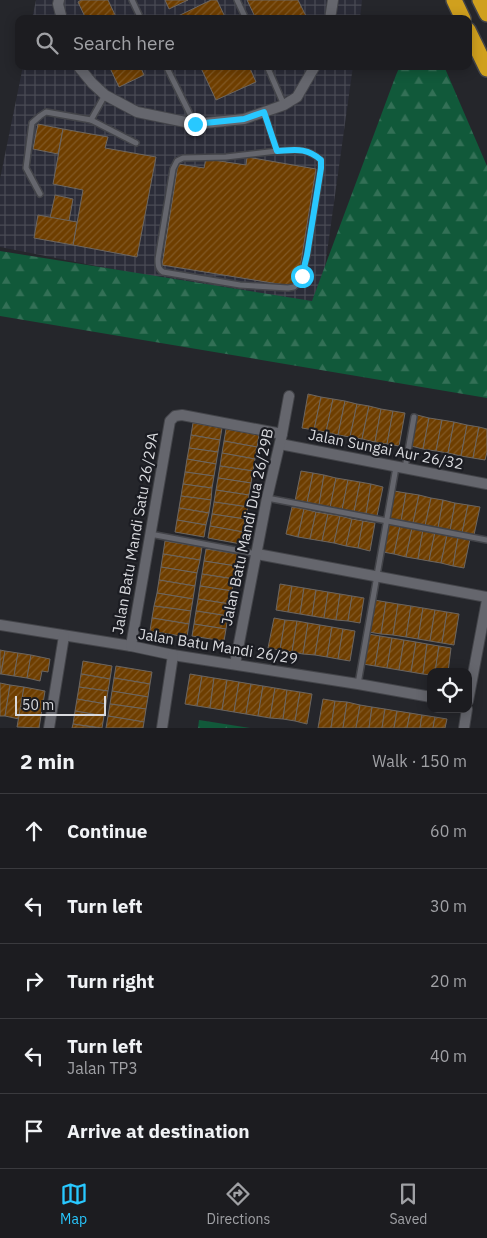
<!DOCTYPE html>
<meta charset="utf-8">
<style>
body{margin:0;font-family:"IBM Plex Sans",sans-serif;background:#29292d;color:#f1f3f6}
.controls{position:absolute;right:15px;bottom:15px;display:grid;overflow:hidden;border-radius:10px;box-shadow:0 2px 12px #0003}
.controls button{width:45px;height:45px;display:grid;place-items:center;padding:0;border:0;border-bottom:1px solid #3a3a3e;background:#1c1c20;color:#f1f3f6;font:25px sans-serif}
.scale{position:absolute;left:15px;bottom:12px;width:91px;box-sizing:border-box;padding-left:5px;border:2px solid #d9dade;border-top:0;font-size:14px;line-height:18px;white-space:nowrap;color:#d9dade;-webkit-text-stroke:4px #1b1c22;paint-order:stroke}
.stop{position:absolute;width:15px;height:15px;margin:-11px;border:4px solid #28c8ff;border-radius:50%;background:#fff}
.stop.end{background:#28c8ff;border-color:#fff;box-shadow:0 1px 5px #0008}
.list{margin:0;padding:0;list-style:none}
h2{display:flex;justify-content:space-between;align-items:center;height:65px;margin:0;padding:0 20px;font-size:21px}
h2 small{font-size:16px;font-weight:400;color:#a0a1a5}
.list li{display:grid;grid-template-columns:32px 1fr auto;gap:15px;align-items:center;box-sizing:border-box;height:75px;padding:0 20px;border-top:1px solid #3a3a3e}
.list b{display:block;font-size:19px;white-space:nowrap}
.list p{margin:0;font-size:16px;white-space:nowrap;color:#a0a1a5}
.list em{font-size:16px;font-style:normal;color:#a0a1a5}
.icon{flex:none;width:28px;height:28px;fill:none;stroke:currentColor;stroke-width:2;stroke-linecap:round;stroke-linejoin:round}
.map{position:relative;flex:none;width:487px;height:728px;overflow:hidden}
.search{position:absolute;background:#1c1c20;box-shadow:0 2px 12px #0003;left:15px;right:15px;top:15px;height:55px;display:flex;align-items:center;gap:12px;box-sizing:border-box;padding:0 18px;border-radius:10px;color:#a0a1a5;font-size:19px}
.sheet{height:440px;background:#1c1c20}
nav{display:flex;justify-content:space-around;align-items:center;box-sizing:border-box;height:70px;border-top:1px solid #3a3a3e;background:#1c1c20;font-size:14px;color:#a0a1a5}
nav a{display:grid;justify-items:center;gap:2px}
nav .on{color:#28c8ff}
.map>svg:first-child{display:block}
.industrial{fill:url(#industrial-grid)}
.forest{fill:url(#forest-firs)}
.building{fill:url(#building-hatch);stroke:#6c6661}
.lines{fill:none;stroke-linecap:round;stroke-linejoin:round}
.lane-casing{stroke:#434449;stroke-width:8}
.street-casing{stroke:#434449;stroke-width:12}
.highway-casing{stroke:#434449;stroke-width:18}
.lane{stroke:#65666d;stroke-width:5}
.street{stroke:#65666d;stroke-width:10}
.highway{stroke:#d0a01e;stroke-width:15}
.route{stroke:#28c8ff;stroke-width:6}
.labels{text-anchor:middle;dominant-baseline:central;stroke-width:4.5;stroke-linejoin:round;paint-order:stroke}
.street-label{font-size:15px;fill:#d9dade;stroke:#1b1c22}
</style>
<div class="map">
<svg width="487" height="728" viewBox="0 0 487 728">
<defs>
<pattern id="industrial-grid" width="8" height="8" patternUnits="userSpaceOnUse" patternTransform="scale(1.25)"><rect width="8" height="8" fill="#2b2c38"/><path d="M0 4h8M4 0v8" fill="none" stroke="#494a54"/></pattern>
<pattern id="forest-firs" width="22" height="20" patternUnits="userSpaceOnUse" patternTransform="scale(1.25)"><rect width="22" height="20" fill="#11593a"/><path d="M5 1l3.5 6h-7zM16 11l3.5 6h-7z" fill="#337056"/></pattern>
<pattern id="building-hatch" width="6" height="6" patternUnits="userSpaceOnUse" patternTransform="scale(1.25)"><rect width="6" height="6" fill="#6e3e00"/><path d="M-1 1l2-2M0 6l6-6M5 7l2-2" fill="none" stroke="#825925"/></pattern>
</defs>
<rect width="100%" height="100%" fill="#25262b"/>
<!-- industrial -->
<g class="industrial">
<path d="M36 0H362L360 19H32Z"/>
<path d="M23 66H353L319 310 0 247V179Z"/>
</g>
<!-- forest -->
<g class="forest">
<path d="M400 66H444L487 166V398L0 316V251L312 301 396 75Z"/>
<path d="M199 720 250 728H198Z"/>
</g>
<!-- building -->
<g class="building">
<path d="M81 0H108L117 19H86L78 2Z"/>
<path d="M165 0H188L169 9Z"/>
<path d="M211 0H217L226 19H177L176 17Z"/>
<path d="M247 0H298L306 16 301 19H256Z"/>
<path d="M109 66H140L144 75 119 87Z"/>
<path d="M200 66H249L256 82 216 100Z"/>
<path d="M38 124 63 129 58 154 33 149Z"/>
<path d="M63 129 108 137 105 148 156 157 137 257 73 245 83 190 53 184Z"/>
<path d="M247 157 316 169 297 287 162 265 178 164 204 168 206 159 246 165Z"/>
<path d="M55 195 73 199 69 221 50 218Z"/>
<path d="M38 215 77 222 73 245 34 238Z"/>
<path d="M308 394 321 397 314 430 302 428Z"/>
<path d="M321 397 333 399 326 432 314 430Z"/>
<path d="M333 399 345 401 338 435 326 432Z"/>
<path d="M345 401 357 404 350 437 338 435Z"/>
<path d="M357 404 369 406 362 439 350 437Z"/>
<path d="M369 406 381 409 375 442 362 439Z"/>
<path d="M381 409 393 411 387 444 375 442Z"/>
<path d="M393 411 405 413 399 446 387 444Z"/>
<path d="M417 415 429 418 423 449 411 446Z"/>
<path d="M429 418 442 420 436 451 423 449Z"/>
<path d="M442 420 454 422 448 453 436 451Z"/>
<path d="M454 422 467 425 461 456 448 453Z"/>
<path d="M193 423 222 428 220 440 191 435Z"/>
<path d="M467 425 479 427 473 458 461 456Z"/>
<path d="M479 427 487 429V452L485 460 473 458Z"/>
<path d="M226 429 259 435 257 447 224 441Z"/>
<path d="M191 435 220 440 218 452 189 448Z"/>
<path d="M224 441 257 447 255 459 222 453Z"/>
<path d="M189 448 218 452 216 464 187 459Z"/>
<path d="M222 453 255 459 253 471 220 466Z"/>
<path d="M187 459 216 464 214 476 185 472Z"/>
<path d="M220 466 253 471 251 483 218 478Z"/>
<path d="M301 471 313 473 307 503 295 501Z"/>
<path d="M185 472 214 476 212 488 183 484Z"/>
<path d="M313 473 324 475 319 505 307 503Z"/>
<path d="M324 475 336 478 330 508 319 505Z"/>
<path d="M218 478 251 483 249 495 216 490Z"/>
<path d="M336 478 348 480 342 510 330 508Z"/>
<path d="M348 480 360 482 354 512 342 510Z"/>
<path d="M360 482 371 484 366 514 354 512Z"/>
<path d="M183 484 212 488 211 500 181 496Z"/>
<path d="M371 484 383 487 377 516 366 514Z"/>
<path d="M216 490 249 495 248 507 214 502Z"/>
<path d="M394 491 406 493 401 521 388 519Z"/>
<path d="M406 493 419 495 413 523 401 521Z"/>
<path d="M419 495 431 498 425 526 413 523Z"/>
<path d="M181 496 211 500 209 513 179 508Z"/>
<path d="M431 498 443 500 438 528 425 526Z"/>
<path d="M443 500 455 503 450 531 438 528Z"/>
<path d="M214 502 248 507 245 519 212 514Z"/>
<path d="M455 503 468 505 462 533 450 531Z"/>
<path d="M468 505 480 507 474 535 462 533Z"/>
<path d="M292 507 304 509 298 537 286 534Z"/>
<path d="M179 508 209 513 206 525 177 520Z"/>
<path d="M304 509 316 512 310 539 298 537Z"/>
<path d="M316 512 328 514 322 541 310 539Z"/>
<path d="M212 514 245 519 243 532 210 526Z"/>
<path d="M328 514 340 516 334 543 322 541Z"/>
<path d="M340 516 352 519 346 546 334 543Z"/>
<path d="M352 519 363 521 358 548 346 546Z"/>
<path d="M177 520 206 525 204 537 175 532Z"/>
<path d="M363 521 375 523 370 551 358 548Z"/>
<path d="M388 523 400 526 394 554 383 552Z"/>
<path d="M210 526 243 532 241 544 208 538Z"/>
<path d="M400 526 412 528 406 557 394 554Z"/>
<path d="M412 528 423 530 418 559 406 557Z"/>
<path d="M423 530 435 532 429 561 418 559Z"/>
<path d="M435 532 447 535 441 563 429 561Z"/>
<path d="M447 535 458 537 453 566 441 563Z"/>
<path d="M458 537 470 539 464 568 453 566Z"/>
<path d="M165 541 202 547 200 560 163 554Z"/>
<path d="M206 549 238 554 236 566 204 561Z"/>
<path d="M163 554 200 560 197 573 161 567Z"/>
<path d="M204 561 236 566 234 579 202 574Z"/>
<path d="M161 567 197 573 195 586 159 580Z"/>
<path d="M202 574 234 579 232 591 200 586Z"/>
<path d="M159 580 195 586 193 599 157 593Z"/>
<path d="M280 584 292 586 288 612 276 610Z"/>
<path d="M200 586 232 591 230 604 198 599Z"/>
<path d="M292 586 304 588 300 614 288 612Z"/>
<path d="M304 588 316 590 312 616 300 614Z"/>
<path d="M316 590 328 592 324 618 312 616Z"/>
<path d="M328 592 340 594 336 620 324 618Z"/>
<path d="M157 593 193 599 191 611 154 606Z"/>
<path d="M340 594 352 596 348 621 336 620Z"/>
<path d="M352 596 364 598 360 623 348 621Z"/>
<path d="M198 599 230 604 228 616 196 611Z"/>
<path d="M374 600 386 602 381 634 369 632Z"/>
<path d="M386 602 398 604 393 635 381 634Z"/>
<path d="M398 604 411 606 406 637 393 635Z"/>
<path d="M154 606 191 611 189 624 152 618Z"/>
<path d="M411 606 423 608 418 639 406 637Z"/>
<path d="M423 608 435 610 430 641 418 639Z"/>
<path d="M435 610 447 612 442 643 430 641Z"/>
<path d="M196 611 228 616 226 629 194 624Z"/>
<path d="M447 612 459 614 454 645 442 643Z"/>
<path d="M152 618 189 624 187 637 150 631Z"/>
<path d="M274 618 285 620 280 650 268 648Z"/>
<path d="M285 620 297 621 292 652 280 650Z"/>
<path d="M297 621 308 623 303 654 292 652Z"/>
<path d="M308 623 320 625 315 655 303 654Z"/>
<path d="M194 624 226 629 224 641 192 636Z"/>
<path d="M320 625 332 627 327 657 315 655Z"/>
<path d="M332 627 343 629 338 659 327 657Z"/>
<path d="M343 629 355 631 350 661 338 659Z"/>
<path d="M368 634 380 636 375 666 363 664Z"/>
<path d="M380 636 392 638 387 668 375 666Z"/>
<path d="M392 638 404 640 399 670 387 668Z"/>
<path d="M404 640 416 642 411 672 399 670Z"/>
<path d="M416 642 427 644 423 674 411 672Z"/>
<path d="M427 644 439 646 435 672H431V675L423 674Z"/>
<path d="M439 646 451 648 448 672H435Z"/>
<path d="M0 650 5 651 1 674H0Z"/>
<path d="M5 651 18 653 14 676 1 674Z"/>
<path d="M18 653 31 655 27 678 14 676Z"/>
<path d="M31 655 50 659 48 672 42 671 40 681 27 678Z"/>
<path d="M83 661 112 666 110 679 81 674Z"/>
<path d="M116 666 152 672 150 684 114 678Z"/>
<path d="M81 674 110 679 108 691 79 687Z"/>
<path d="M190 674 202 676 197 706 185 704Z"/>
<path d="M202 676 214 678 210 708 197 706Z"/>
<path d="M114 678 150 684 148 697 112 691Z"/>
<path d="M214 678 227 680 222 710 210 708Z"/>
<path d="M227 680 239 682 234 712 222 710Z"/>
<path d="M239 682 251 684 246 714 234 712Z"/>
<path d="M0 683 10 685 5 716H0Z"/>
<path d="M251 684 263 686 258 716 246 714Z"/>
<path d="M10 685 24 687 19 719 5 716Z"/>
<path d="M263 686 275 688 270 718 258 716Z"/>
<path d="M24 687 45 691 39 728 17 727Z"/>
<path d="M79 687 108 691 106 704 77 699Z"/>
<path d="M275 688 287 690 283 719 270 718Z"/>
<path d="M287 690 300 692 295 721 283 719Z"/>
<path d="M112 691 148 697 146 709 110 704Z"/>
<path d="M300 692 312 694 307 724 295 721Z"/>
<path d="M77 699 106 704 104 716 75 711Z"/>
<path d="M323 699 335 701 331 728H318Z"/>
<path d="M335 701 347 702 343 728H331Z"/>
<path d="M347 702 360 705 356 728H343Z"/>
<path d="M110 704 146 709 144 722 108 716Z"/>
<path d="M360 705 372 707 369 728H356Z"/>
<path d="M372 707 385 709 382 728H369Z"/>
<path d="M385 709 397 711 394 728H382Z"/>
<path d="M75 711 104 716 102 728 73 724Z"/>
<path d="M397 711 410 713 407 728H394Z"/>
<path d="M410 713 422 715 420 728H407Z"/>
<path d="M422 715 435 717 433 728H420Z"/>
<path d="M108 716 144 722 143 728H106Z"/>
<path d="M435 717 447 719 445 728H433Z"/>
<path d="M73 724 99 728H72Z"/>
</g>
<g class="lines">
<!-- lane casing -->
<g class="lane-casing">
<g id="lane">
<path d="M132 0 141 19"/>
<path d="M237 0 246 19"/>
<path d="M166 66 195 124"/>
<path d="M267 66 284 105"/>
<path d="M264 112 277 151 226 157 183 158 177 161 173 169 158 259C158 265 158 269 163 272L240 285 288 288 294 287 298 283 302 276 307 255 321 168V160C306 147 295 150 277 151"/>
<path d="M91 120 136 143"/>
<path d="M40 194 26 168 32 123 40 116 46 112 91 120 105 95"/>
<path d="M405 468 414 417"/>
<path d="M267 498 487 540"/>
<path d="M150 534 257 554"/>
<path d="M358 684 396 467"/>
</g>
</g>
<!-- street casing -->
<g class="street-casing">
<g id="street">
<path d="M59 0 58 4 62 19"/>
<path d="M330 19 333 0"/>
<path d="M78 66 92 83 105 95 137 112 195 124 244 119 284 105 297 97 315 66"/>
<path d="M280 444 487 484"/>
<path d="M257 554 487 597"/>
<path d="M0 625 131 646 173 655 358 684 431 697"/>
<path d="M131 646 170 421 175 416 182 415 282 434"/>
<path d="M235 664 267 498 282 434 289 396"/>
<path d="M468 701 487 600"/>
<path d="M49 728 64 636"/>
<path d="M162 728 173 655"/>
<path d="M464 728 467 709"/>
</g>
</g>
<!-- highway casing -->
<g class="highway-casing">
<g id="highway">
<path d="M454 0 463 19"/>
<path d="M480 0 487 14"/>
<path d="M468 30 487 69"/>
</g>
</g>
<!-- lane -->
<use href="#lane" class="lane"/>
<!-- street -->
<use href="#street" class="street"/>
<!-- highway -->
<use href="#highway" class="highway"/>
</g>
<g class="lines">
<!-- route -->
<path class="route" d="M195 124 244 119 264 112 277 151C295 150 306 147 321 160V168L307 255 302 276"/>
</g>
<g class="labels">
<!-- street labels -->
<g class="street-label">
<text transform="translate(386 449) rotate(11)">Jalan Sungai Aur 26/32</text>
<text transform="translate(247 527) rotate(-78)">Jalan Batu Mandi Dua 26/29B</text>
<text transform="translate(135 533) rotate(-80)">Jalan Batu Mandi Satu 26/29A</text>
<text transform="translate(218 646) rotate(9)">Jalan Batu Mandi 26/29</text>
</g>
</g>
</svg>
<div class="controls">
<button><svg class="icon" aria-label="locate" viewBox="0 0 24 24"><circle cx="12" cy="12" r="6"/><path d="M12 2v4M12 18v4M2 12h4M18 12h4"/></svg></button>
</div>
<div class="scale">50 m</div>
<div class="stop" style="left:302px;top:276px"></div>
<div class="stop end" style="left:195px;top:124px"></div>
<div class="search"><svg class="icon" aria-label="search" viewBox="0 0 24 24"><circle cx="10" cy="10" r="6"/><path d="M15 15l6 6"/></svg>Search here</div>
</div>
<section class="sheet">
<h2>2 min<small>Walk · 150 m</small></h2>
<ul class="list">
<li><svg class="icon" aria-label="ahead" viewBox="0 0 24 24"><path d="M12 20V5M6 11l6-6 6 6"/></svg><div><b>Continue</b></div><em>60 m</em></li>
<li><svg class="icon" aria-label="left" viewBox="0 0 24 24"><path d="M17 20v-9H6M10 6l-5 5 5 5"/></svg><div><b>Turn left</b></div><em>30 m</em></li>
<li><svg class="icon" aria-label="right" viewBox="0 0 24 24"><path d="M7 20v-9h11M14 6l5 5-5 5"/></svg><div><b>Turn right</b></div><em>20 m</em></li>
<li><svg class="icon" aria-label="left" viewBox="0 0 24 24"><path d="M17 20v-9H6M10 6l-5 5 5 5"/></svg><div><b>Turn left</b><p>Jalan TP3</p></div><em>40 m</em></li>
<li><svg class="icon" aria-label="arrive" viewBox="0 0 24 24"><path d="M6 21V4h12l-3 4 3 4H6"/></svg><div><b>Arrive at destination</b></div></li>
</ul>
</section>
<nav>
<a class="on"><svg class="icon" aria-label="map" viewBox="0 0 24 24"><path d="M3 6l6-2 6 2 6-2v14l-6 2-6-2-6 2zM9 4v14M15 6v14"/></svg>Map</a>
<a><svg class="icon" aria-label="directions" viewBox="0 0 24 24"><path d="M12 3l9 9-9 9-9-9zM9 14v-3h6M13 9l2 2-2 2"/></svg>Directions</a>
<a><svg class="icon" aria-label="saved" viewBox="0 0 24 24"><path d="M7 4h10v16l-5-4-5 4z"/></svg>Saved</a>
</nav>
